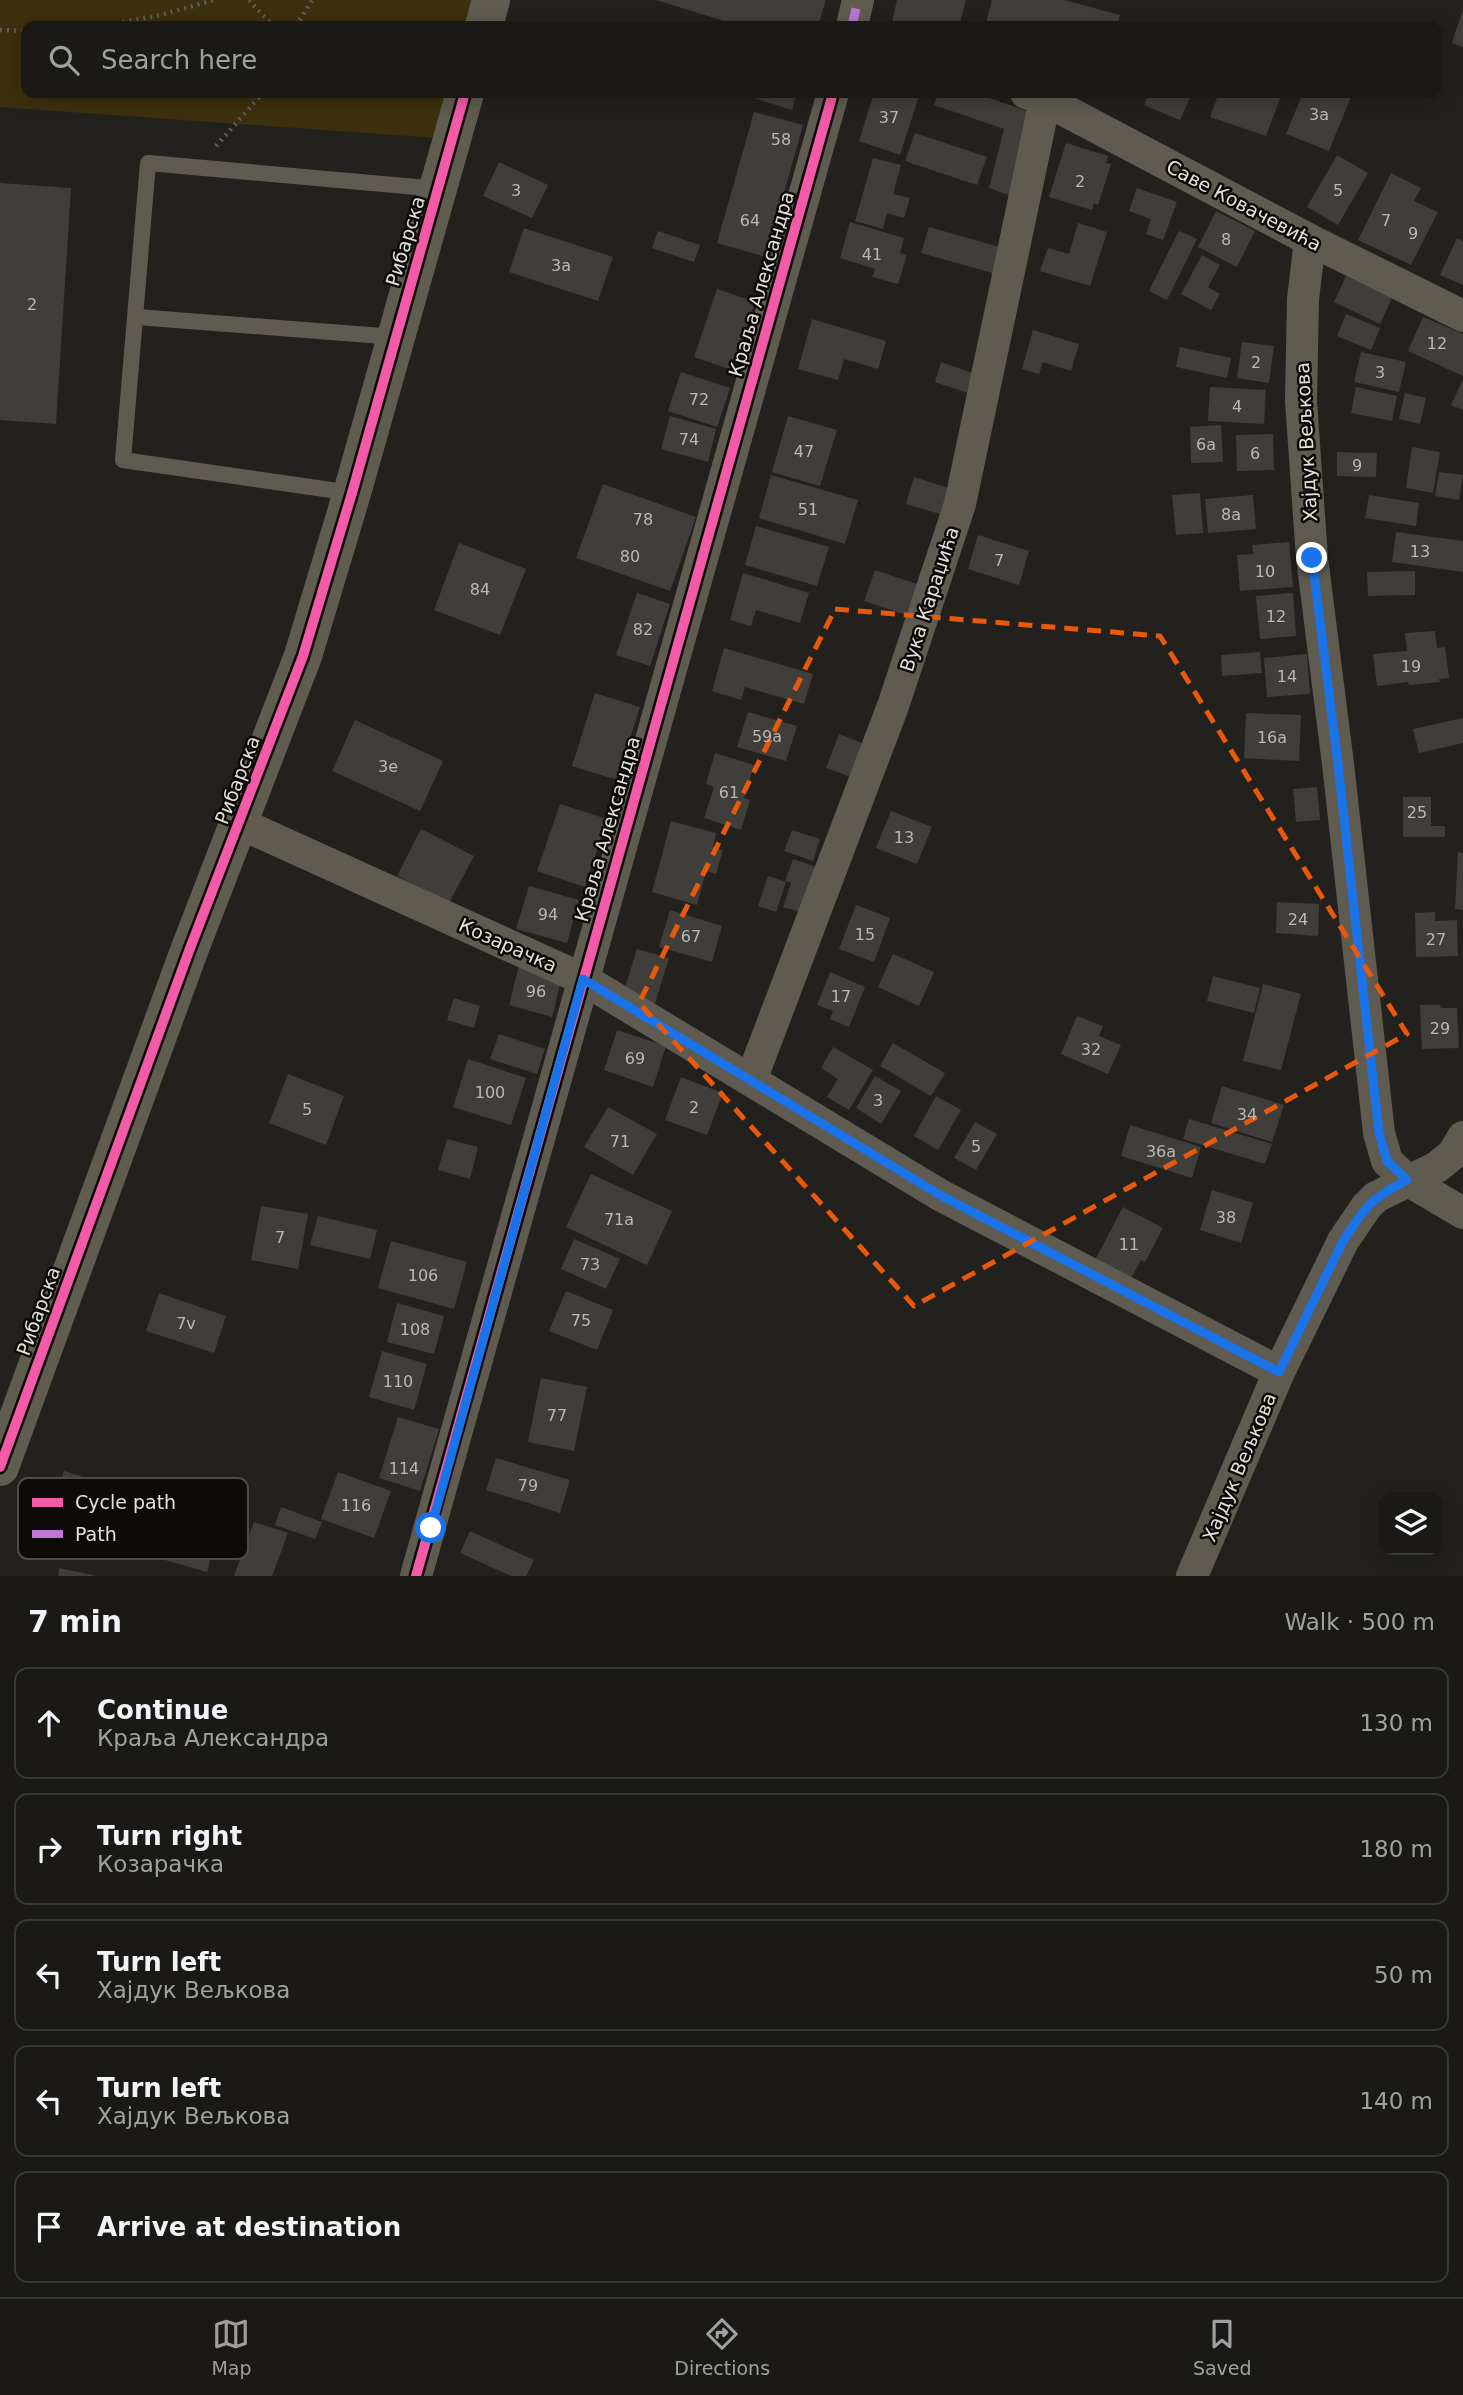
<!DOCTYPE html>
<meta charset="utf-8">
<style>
body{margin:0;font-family:"DejaVu Sans",sans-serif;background:#23221f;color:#f1f3f6}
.controls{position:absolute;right:21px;bottom:21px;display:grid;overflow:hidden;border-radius:14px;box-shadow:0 4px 18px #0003}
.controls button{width:63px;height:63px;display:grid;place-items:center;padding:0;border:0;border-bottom:2px solid #383835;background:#1a1916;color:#f1f3f6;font:35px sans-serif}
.stop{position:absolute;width:21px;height:21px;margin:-16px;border:5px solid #1a73e8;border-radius:50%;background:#fff}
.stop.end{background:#1a73e8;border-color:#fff;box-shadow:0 2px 7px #0008}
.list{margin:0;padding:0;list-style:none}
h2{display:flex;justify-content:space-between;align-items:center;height:91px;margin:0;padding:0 28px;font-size:30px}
h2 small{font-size:23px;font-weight:400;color:#9fa0a1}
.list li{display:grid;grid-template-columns:46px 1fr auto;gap:21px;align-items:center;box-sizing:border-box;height:112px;margin:0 14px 14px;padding:0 14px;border:2px solid #383835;border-radius:14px}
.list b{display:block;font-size:26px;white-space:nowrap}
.list p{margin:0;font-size:23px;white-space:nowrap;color:#9fa0a1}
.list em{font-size:23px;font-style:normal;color:#9fa0a1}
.icon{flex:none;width:38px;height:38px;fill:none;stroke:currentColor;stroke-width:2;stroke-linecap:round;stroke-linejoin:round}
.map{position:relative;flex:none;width:1463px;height:1576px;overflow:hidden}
.search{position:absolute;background:#1a1916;box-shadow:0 4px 18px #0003;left:21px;right:21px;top:21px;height:77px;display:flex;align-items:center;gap:18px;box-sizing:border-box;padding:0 24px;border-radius:14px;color:#9fa0a1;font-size:26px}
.sheet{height:721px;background:#1a1916}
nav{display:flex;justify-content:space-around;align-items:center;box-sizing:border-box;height:98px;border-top:2px solid #383835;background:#1a1916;font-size:19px;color:#9fa0a1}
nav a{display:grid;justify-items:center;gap:4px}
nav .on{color:#a09e99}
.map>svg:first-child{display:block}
.green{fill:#3d300e}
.building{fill:#403e3a}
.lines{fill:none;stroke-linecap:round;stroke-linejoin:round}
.path{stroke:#615d56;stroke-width:4.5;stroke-dasharray:2 5;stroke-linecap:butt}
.lane{stroke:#5f5b51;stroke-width:16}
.street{stroke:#5f5b51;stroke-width:32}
.primary{stroke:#605c4f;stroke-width:38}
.quiet{stroke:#ba77d6;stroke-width:9;stroke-dasharray:18 9;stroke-linecap:butt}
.cycleway-casing{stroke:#0d0b08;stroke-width:15}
.cycleway{stroke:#f35aa7;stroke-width:10}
.route{stroke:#1a73e8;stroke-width:9}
.marked{fill:none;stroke:#e8590c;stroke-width:5;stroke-dasharray:14 9;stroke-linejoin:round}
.labels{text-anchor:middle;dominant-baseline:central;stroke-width:5;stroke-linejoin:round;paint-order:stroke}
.number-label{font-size:16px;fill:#bab8b4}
.street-label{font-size:19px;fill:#e3e1dc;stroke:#0d0b08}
.key{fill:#0d0b08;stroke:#4d4b48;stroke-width:2}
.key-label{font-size:19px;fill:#e3e1dc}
</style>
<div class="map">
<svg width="1463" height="1576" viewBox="0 0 1463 1576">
<rect width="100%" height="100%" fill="#23211d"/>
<!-- green -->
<path class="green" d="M0 0H477L469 26H26V93H449L436 138 0 107Z"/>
<!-- building -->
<g class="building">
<path d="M656 0H826L818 26H740Z"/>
<path d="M897 0H966L959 26H908L892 22Z"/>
<path d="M992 0H1064L1120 15 1117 26H985Z"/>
<path d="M1463 9V47L1452 43Z"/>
<path d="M737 93H797L792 110Z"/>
<path d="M874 93H920L900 155 859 141Z"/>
<path d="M938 93H975L1032 113 1011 196 989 188 1004 129 934 105Z"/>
<path d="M1149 93H1192L1180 120 1144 105Z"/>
<path d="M1219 93H1282L1266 136 1210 117Z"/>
<path d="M1303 93 1352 94 1329 151 1286 134Z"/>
<path d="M754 112 803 125 766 257 717 243Z"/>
<path d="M915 133 987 157 977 185 905 161Z"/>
<path d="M1066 143 1108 156 1106 163 1111 164 1098 205 1094 203 1092 210 1049 197Z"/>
<path d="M1337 155 1368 173 1338 225 1307 207Z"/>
<path d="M873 158 901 165 893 194 910 198 904 218 887 213 883 229 855 221Z"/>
<path d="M499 162 548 185 532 218 483 196Z"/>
<path d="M1391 173 1421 188 1414 201 1438 212 1411 265 1358 240Z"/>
<path d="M0 183 71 188 56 424 0 420Z"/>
<path d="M1137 188 1177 202 1163 240 1146 234 1151 219 1129 211Z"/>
<path d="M1216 211 1255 231 1237 267 1198 247Z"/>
<path d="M850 222 904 238 900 253 907 255 898 284 872 277 875 269 840 258Z"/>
<path d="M1078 223 1107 232 1090 286 1040 271 1048 248 1069 254Z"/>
<path d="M929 227 1003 248 996 274 921 253Z"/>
<path d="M524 228 613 257 598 301 509 272Z"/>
<path d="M658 231 700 245 694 262 652 248Z"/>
<path d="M1179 231 1197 239 1167 300 1149 291Z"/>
<path d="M1457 238 1463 241V285L1440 275Z"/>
<path d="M1202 255 1220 265 1208 287 1220 294 1211 310 1181 294Z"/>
<path d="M1346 276 1392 298 1380 324 1334 302Z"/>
<path d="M717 289 755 302 732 370 694 357Z"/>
<path d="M1346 314 1380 328 1371 350 1337 336Z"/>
<path d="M1423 317 1463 334V376L1408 351Z"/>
<path d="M812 319 886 341 878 369 844 359 838 380 798 369Z"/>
<path d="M1033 330 1079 344 1071 371 1043 362 1039 374 1022 369Z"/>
<path d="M1242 342 1274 346 1269 383 1237 378Z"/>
<path d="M1180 347 1231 358 1227 378 1176 367Z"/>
<path d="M1361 352 1406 362 1399 392 1354 382Z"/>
<path d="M941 362 981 376 974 395 935 382Z"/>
<path d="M681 372 730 388 717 427 668 411Z"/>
<path d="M1463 379V410L1451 405Z"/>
<path d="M1210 387 1266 390 1264 424 1208 421Z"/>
<path d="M1356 387 1397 396 1392 421 1351 413Z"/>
<path d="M1405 393 1426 398 1420 424 1399 419Z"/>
<path d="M670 416 716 429 708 462 661 449Z"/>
<path d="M788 416 837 430 820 486 772 472Z"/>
<path d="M1221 425 1223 462 1191 463 1190 427Z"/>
<path d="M1273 434 1274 470 1237 471 1236 435Z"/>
<path d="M1412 447 1440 452 1433 493 1406 488Z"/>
<path d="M1337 452 1377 453 1376 477 1337 476Z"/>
<path d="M1439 472 1463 475 1459 500 1435 496Z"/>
<path d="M771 475 858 500 845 544 759 518Z"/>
<path d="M914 477 951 489 943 515 906 504Z"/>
<path d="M603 484 696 517 670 591 576 558Z"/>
<path d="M1200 493 1203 533 1176 535 1172 495Z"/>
<path d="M1253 495 1256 529 1208 533 1205 499Z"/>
<path d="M1369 495 1419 503 1416 526 1365 518Z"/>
<path d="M756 526 829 547 817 586 745 565Z"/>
<path d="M1396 532 1463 541V572L1392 562Z"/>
<path d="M978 535 1029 551 1019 585 968 569Z"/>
<path d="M1289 542 1293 587 1240 591 1237 555 1253 554 1252 545Z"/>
<path d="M459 543 526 569 500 635 434 610Z"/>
<path d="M875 570 917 584 906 615 864 601Z"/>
<path d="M1415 571V595L1368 596 1367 572Z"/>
<path d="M743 573 809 593 800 623 756 610 751 626 730 620Z"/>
<path d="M637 593 670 604 650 666 616 655Z"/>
<path d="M1293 593 1296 636 1260 639 1256 596Z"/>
<path d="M1435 631 1437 648 1445 647 1449 678 1439 679 1440 682 1409 685 1408 682 1377 686 1373 654 1407 651 1405 633Z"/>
<path d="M724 648 813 674 804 704 745 687 741 700 712 691Z"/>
<path d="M1260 652 1262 673 1222 676 1221 655Z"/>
<path d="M1307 654 1310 694 1267 697 1264 658Z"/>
<path d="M595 693 640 707 617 780 572 766Z"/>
<path d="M748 712 797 726 786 761 737 747Z"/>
<path d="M1246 713 1301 715 1299 761 1244 758Z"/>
<path d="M1463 718V743L1419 753 1413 729Z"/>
<path d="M355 720 443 761 420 811 332 771Z"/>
<path d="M839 734 867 745 854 778 826 768Z"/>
<path d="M715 753 754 765 744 798 750 800 741 830 704 818 714 787 706 784Z"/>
<path d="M1317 787 1320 820 1296 822 1293 789Z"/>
<path d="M1403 797H1431V826H1445V837H1403Z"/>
<path d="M560 804 607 819 585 887 537 871Z"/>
<path d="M891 811 932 827 917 864 876 848Z"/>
<path d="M671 821 716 833 713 847 723 850 716 874 706 871 697 905 652 892Z"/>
<path d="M421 829 474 856 449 903 397 876Z"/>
<path d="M792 830 820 839 813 861 784 851Z"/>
<path d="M1458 852 1463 853V910L1455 909Z"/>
<path d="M793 859 816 867 800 912 783 907 791 883 785 881Z"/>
<path d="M768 876 786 882 776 912 758 906Z"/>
<path d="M529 886 579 900 567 943 516 929Z"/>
<path d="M1277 902 1319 904 1318 936 1276 933Z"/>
<path d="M856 905 890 918 874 962 839 949Z"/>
<path d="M670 910 722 926 712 962 659 947Z"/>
<path d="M1435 912V921L1457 920 1458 956 1416 957 1415 913Z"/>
<path d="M637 949 669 958 654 1007 622 997Z"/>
<path d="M893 954 934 972 919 1006 878 987Z"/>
<path d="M519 966 562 977 552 1017 509 1005Z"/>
<path d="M830 972 865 987 849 1027 830 1019 833 1011 817 1005Z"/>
<path d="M1213 976 1260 988 1254 1013 1207 1001Z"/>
<path d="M1263 984 1301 994 1281 1070 1243 1061Z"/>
<path d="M454 998 480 1006 474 1028 447 1020Z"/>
<path d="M1420 1005H1440L1441 1008H1457L1459 1048 1422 1049Z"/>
<path d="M1077 1016 1103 1026 1099 1036 1121 1045 1108 1074 1061 1054Z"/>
<path d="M617 1030 666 1046 653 1087 604 1070Z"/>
<path d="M499 1034 545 1049 537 1074 490 1059Z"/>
<path d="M893 1043 945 1073 931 1096 880 1066Z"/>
<path d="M833 1047 873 1070 849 1110 827 1097 838 1079 821 1068Z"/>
<path d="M468 1059 526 1078 511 1125 453 1107Z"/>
<path d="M288 1074 344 1096 326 1145 269 1123Z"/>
<path d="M875 1076 901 1091 881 1124 856 1108Z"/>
<path d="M681 1077 723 1093 707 1135 665 1120Z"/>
<path d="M1222 1086 1284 1105 1272 1142 1211 1123Z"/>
<path d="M936 1096 961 1110 938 1150 914 1136Z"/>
<path d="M608 1107 657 1134 633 1175 584 1147Z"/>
<path d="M1189 1119 1272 1144 1265 1164 1183 1139Z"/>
<path d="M975 1122 997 1134 976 1170 954 1158Z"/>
<path d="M1130 1125 1201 1147 1192 1178 1121 1156Z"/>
<path d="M447 1139 478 1147 470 1179 438 1170Z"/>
<path d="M591 1174 672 1211 647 1265 566 1227Z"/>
<path d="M1212 1190 1253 1203 1241 1243 1200 1230Z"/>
<path d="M261 1206 308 1214 298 1269 251 1260Z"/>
<path d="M1123 1207 1163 1228 1145 1262 1141 1260 1131 1279 1095 1260Z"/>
<path d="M318 1216 377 1230 370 1259 310 1245Z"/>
<path d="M574 1239 620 1259 606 1289 561 1269Z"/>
<path d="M391 1241 467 1262 454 1309 378 1288Z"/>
<path d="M566 1291 613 1310 597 1350 549 1331Z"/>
<path d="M159 1293 226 1316 214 1353 146 1331Z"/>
<path d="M397 1303 444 1316 434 1354 387 1342Z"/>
<path d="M382 1351 427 1364 414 1410 369 1397Z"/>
<path d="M541 1378 587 1387 574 1451 528 1442Z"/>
<path d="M398 1417 439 1429 420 1491 379 1478Z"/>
<path d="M496 1458 570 1480 560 1513 486 1490Z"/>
<path d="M64 1471 119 1488 106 1529 51 1511Z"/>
<path d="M338 1472 391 1491 374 1538 321 1519Z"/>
<path d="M165 1504 222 1520 207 1572 151 1556Z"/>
<path d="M281 1507 322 1522 315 1539 275 1525Z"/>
<path d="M254 1522 288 1533 272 1576H234Z"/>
<path d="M470 1531 534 1560 526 1576H511L460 1553Z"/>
<path d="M59 1568 93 1575V1576H58Z"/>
</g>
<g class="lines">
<!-- path -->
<g class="path">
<path d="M249 0 273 26"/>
<path d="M102 26 161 15 214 0"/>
<path d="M296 26 312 0"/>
<path d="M0 30 26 31"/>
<path d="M216 146 263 93"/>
</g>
<!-- lane -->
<g class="lane">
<path d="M137 317 395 337"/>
<path d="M352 493 123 460 148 163 439 189"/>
</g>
<!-- street -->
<g class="street">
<path d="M852 26 858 0"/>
<path d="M1026 93 1045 100 1310 240 1463 316"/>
<path d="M1310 240 1303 299 1301 401 1312 558 1338 764 1379 1133 1387 1161 1407 1180 1463 1213"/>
<path d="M239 823 583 979 940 1195 1279 1372"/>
<path d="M751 1080 893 706 960 504 1045 100"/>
<path d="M416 1576 833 93"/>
<path d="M1192 1576 1279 1372 1343 1241 1366 1207 1376 1197 1437 1167 1453 1154 1463 1137"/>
</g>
<!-- primary -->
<g class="primary">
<path d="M484 26 491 0"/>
<path d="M0 1467 189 951 303 656 352 493 465 93"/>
</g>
<!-- quiet -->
<path class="quiet" d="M852 26 858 0"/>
<!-- cycleway casing -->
<g class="cycleway-casing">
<g id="cycleway">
<path d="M0 1467 189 951 303 656 352 493 465 93"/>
<path d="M416 1576 833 93"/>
</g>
</g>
<!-- cycleway -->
<use href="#cycleway" class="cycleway"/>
</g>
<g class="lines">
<!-- route -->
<path class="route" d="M431 1528 583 979 940 1195 1279 1372 1343 1241C1365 1207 1370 1199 1407 1180L1387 1161 1379 1133 1338 764 1312 558"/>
</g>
<!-- marked area -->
<path class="marked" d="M835 609 1160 636 1407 1034 914 1306 639 1003Z"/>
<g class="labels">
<!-- number labels -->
<g class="number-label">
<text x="1319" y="114">3a</text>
<text x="889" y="117">37</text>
<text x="781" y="139">58</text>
<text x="1080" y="181">2</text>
<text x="516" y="190">3</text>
<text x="1338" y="190">5</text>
<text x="750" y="220">64</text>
<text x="1386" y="220">7</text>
<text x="1413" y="233">9</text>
<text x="1226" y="239">8</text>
<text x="872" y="254">41</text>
<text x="561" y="265">3a</text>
<text x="32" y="304">2</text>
<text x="1437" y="343">12</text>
<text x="1256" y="362">2</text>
<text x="1380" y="372">3</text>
<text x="699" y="399">72</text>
<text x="1237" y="406">4</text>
<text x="689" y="439">74</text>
<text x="1206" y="444">6a</text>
<text x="804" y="451">47</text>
<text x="1255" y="453">6</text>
<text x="1357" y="465">9</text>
<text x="808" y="509">51</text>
<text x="1231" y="514">8a</text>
<text x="643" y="519">78</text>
<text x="1420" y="551">13</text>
<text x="630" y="556">80</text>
<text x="999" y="560">7</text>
<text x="1265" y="571">10</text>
<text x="480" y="589">84</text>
<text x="1276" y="616">12</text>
<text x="643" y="629">82</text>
<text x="1411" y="666">19</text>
<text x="1287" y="676">14</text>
<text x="767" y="736">59a</text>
<text x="1272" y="737">16a</text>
<text x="388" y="766">3e</text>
<text x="729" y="792">61</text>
<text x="1417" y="812">25</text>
<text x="904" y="837">13</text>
<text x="548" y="914">94</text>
<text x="1298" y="919">24</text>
<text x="865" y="934">15</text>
<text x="691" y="936">67</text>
<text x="1436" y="939">27</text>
<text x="536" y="991">96</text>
<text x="841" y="996">17</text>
<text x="1440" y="1028">29</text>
<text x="1091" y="1049">32</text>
<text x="635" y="1058">69</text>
<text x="490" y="1092">100</text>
<text x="878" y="1100">3</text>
<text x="694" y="1107">2</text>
<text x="307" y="1109">5</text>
<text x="1247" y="1114">34</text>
<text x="620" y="1141">71</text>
<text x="976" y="1146">5</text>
<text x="1161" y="1151">36a</text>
<text x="1226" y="1217">38</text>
<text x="619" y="1219">71a</text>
<text x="280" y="1237">7</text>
<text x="1129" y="1244">11</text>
<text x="590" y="1264">73</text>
<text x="423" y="1275">106</text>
<text x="581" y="1320">75</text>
<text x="186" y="1323">7v</text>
<text x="415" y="1329">108</text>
<text x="398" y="1381">110</text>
<text x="557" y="1415">77</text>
<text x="404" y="1468">114</text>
<text x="528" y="1485">79</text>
<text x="356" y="1505">116</text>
</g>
<!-- street labels -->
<g class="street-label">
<text transform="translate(1244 205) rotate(28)">Саве Ковачевића</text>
<text transform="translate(405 241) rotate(-73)">Рибарска</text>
<text transform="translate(761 284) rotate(-74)">Краља Александра</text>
<text transform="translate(1306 442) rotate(-93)">Хајдук Вељкова</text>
<text transform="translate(929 599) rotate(-72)">Вука Караџића</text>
<text transform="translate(237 780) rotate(-69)">Рибарска</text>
<text transform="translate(607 829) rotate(-74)">Краља Александра</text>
<text transform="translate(508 945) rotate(24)">Козарачка</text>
<text transform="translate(38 1311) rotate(-70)">Рибарска</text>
<text transform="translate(1239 1467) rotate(-67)">Хајдук Вељкова</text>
</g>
</g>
<!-- legend -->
<rect x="18" y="1478" width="230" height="81" rx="10" class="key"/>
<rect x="32" y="1498" width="31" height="9" fill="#f35aa7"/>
<rect x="32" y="1530" width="31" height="8" fill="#ba77d6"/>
<g class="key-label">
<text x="75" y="1509">Cycle path</text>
<text x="75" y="1541">Path</text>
</g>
</svg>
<div class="controls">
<button><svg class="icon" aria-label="layers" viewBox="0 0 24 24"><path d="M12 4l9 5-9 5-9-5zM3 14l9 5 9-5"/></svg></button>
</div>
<div class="stop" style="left:431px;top:1528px"></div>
<div class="stop end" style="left:1312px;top:558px"></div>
<div class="search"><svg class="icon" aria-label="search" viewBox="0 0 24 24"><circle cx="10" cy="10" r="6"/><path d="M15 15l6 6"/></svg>Search here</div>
</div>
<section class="sheet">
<h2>7 min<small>Walk · 500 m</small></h2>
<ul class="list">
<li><svg class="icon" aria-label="ahead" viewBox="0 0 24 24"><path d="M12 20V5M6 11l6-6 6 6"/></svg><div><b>Continue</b><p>Краља Александра</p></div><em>130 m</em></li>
<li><svg class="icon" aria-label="right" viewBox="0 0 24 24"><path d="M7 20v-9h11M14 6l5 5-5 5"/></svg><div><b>Turn right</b><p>Козарачка</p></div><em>180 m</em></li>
<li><svg class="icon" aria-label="left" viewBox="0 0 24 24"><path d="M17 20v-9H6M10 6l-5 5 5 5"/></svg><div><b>Turn left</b><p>Хајдук Вељкова</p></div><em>50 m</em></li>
<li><svg class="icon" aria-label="left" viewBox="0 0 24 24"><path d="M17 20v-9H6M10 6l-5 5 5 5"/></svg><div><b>Turn left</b><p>Хајдук Вељкова</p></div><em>140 m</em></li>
<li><svg class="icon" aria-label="arrive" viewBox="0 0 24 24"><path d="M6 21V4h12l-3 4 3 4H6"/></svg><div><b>Arrive at destination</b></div></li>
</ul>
</section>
<nav>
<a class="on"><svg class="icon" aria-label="map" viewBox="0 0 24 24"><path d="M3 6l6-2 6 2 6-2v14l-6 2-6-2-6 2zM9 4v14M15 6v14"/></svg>Map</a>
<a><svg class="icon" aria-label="directions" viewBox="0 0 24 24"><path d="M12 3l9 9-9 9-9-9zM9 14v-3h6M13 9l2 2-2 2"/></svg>Directions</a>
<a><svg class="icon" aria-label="saved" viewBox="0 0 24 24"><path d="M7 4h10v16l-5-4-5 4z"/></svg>Saved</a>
</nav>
